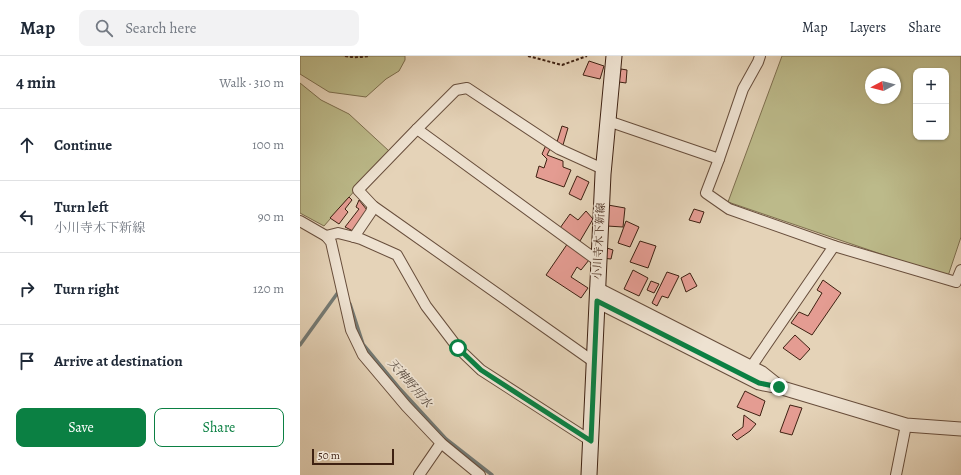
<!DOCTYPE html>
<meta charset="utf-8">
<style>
body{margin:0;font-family:Alegreya,"Noto Serif JP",serif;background:#f2f2f3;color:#1f2937}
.controls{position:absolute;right:12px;top:12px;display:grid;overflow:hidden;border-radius:8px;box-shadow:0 1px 3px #0004}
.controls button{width:36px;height:36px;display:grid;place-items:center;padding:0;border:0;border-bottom:1px solid #e0e1e3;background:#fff;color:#1f2937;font:20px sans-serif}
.compass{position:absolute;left:565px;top:12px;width:36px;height:36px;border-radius:50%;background:#fff;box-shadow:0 1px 3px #0004;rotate:263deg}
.scale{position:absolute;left:12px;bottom:10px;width:82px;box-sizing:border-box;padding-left:4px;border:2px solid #3e2112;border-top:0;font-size:11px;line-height:14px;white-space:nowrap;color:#3e2112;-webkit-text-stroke:3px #eee2d1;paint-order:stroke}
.stop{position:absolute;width:12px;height:12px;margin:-9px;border:3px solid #0b8043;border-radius:50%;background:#fff}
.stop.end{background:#0b8043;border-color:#fff;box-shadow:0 1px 4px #0008}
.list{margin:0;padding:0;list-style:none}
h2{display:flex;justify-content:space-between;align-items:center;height:52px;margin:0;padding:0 16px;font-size:17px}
h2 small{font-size:13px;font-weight:400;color:#747a83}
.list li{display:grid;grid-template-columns:26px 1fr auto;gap:12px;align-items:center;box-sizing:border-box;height:72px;padding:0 16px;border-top:1px solid #e0e1e3}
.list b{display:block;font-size:15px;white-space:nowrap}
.list p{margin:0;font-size:13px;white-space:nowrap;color:#747a83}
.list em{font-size:13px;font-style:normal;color:#747a83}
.actions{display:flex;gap:8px;padding:12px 16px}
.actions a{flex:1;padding:9px 0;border:1px solid #0b8043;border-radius:8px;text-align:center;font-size:14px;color:#0b8043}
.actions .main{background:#0b8043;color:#fff}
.icon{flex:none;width:22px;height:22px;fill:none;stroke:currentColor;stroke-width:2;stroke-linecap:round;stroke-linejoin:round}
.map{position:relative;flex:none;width:661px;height:419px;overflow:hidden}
header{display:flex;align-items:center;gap:24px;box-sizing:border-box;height:56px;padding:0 20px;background:#fff;border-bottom:1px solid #e0e1e3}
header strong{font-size:19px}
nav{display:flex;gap:22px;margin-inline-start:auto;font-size:14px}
.search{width:280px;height:36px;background:#f2f2f3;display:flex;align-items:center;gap:10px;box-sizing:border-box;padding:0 14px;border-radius:8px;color:#747a83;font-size:15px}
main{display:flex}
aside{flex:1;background:#fff}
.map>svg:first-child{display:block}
.green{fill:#bcba8a;stroke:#7d6e4e;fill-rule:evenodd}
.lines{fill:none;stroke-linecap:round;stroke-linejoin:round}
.stream{stroke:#747a74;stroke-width:3.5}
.building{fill:#e49c92;stroke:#3e2112}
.minor-casing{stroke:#684e3c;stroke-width:12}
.tertiary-casing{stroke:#684e3c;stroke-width:15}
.secondary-casing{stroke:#3e2112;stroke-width:17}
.path{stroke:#3e2112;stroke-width:2;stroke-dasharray:3 2;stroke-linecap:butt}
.minor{stroke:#eee2d1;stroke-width:10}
.tertiary{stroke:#eee2d1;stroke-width:13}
.secondary{stroke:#eee2d1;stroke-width:15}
.route{stroke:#0b8043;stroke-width:5}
.labels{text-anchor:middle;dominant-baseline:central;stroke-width:3.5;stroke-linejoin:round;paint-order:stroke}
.street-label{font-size:11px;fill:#3e2112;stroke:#eee2d1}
.water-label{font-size:12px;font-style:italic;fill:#54463b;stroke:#eee2d1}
</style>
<header>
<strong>Map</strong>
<div class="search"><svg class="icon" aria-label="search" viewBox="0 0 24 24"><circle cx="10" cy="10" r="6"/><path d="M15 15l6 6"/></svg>Search here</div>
<nav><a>Map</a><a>Layers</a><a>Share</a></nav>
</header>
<main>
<aside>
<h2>4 min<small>Walk · 310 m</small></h2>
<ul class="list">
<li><svg class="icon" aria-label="ahead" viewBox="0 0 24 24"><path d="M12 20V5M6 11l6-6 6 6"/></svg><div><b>Continue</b></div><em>100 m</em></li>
<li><svg class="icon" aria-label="left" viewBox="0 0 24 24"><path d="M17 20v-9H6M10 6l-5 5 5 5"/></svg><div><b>Turn left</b><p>小川寺木下新線</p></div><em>90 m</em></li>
<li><svg class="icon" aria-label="right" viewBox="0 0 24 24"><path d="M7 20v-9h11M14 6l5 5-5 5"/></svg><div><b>Turn right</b></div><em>120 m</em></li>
<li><svg class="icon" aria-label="arrive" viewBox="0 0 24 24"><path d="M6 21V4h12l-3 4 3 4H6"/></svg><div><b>Arrive at destination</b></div></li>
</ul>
<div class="actions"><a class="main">Save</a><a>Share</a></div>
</aside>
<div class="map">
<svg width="661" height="419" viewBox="0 0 661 419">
<rect width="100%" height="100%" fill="#e5d3b8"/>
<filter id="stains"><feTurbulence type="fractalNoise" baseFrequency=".005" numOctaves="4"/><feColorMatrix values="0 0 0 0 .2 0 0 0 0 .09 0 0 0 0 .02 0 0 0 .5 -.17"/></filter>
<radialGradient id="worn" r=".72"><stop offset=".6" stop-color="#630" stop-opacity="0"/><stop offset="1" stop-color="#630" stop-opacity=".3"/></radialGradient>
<!-- green -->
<g class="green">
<path d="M0 0H105V4L99 15 86 23 66 41 29 36 0 18Z"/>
<path d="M482 0H661V181L648 220 578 197 428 146ZM616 15H646V81H616ZM571 18H595V42H571Z"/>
<path d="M0 27 21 44 49 58 89 95 24 170 0 157Z"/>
</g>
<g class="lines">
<!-- stream -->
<g class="stream">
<path d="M50 248 63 288 100 333 146 383 192 419"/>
<path d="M0 289 39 235"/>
</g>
</g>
<!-- building -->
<g class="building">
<path d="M289 5 304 10 300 23 283 19Z"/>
<path d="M321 13 327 14 326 27 319 26Z"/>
<path d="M262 70 268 72 263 89 257 86Z"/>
<path d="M246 89 251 91 247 99 263 105V111L271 114 264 131 236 121 239 110 244 112 247 103 242 98Z"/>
<path d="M277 120 289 126 281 144 269 138Z"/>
<path d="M49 141 52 144 45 153 48 156 39 168 30 162Z"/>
<path d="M59 144 67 154 55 176 45 171 59 153 56 151Z"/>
<path d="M308 149 325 152 323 171 307 170Z"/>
<path d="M394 153 404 156 400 167 389 164Z"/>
<path d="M286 155 293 163 280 185 260 172 270 158 278 164Z"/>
<path d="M326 165 339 171 330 191 318 187Z"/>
<path d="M340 185 356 190 348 212 330 206Z"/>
<path d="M268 187 289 204 281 214 277 211 271 221 288 232 281 242 246 219Z"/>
<path d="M304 191 313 194 311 203 302 202Z"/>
<path d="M333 214 348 222 339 240 324 233Z"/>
<path d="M367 216 379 220 368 242 362 240 357 250 352 247Z"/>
<path d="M390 217 397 230 386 236 381 222Z"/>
<path d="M523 224 541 237 512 279 491 267 499 256 508 260 522 237 517 234Z"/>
<path d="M351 225 359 228 354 237 347 234Z"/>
<path d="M495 279 510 293 500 304 483 292Z"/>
<path d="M445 335 465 345 460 360 437 351Z"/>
<path d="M490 349 502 352 492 379 480 376Z"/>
<path d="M444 359 456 368 450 375 437 384 432 379 443 371Z"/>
</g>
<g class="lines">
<!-- minor casing -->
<g class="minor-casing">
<g id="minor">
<path d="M308 65 419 103 443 33 458 6 460 0"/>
<path d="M117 73 58 134 73 150 294 306"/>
<path d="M419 103 406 137 429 153 534 190 656 226 661 214"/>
<path d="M0 165 26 180 31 186 51 274 63 299 106 350 141 387 180 419"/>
<path d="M26 180 38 177 54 181 61 183 97 199 126 250 158 292 181 314 291 385"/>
<path d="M54 181 71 156 73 150"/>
<path d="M298 205 117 73 156 34 167 32 259 93 303 113"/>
<path d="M451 311 534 190"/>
<path d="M119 419 141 387"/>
<path d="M596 419 606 369"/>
</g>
</g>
<!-- tertiary casing -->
<g class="tertiary-casing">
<g id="tertiary">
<path d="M297 233 462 317 477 329"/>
<path d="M297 245 459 327 479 331 606 369 661 373"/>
</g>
</g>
<!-- secondary casing -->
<g class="secondary-casing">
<path id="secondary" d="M289 419 303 118 314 0"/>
</g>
<!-- path -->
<g class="path">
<path d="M45 0C53 2 61 1 69 0"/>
<path d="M228 0 262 9 287 0"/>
</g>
<!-- minor -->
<use href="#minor" class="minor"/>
<!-- tertiary -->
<use href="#tertiary" class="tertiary"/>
<!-- secondary -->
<use href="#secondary" class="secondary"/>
</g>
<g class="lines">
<!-- route -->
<path class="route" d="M158 292 181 314 291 385 297 245 459 327 479 331"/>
</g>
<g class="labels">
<!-- street labels -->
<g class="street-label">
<text transform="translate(299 185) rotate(-87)">小川寺木下新線</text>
</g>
<!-- water labels -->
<g class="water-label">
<text transform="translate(110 327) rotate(49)">天神野用水</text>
</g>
</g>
<rect width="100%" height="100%" filter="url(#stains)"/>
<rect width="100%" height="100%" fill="url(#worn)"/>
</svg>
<div class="controls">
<button>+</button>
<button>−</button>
</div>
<svg class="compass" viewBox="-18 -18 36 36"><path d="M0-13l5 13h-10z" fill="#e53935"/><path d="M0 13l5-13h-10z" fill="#747a83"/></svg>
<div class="scale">50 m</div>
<div class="stop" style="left:158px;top:292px"></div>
<div class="stop end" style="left:479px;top:331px"></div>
</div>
</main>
